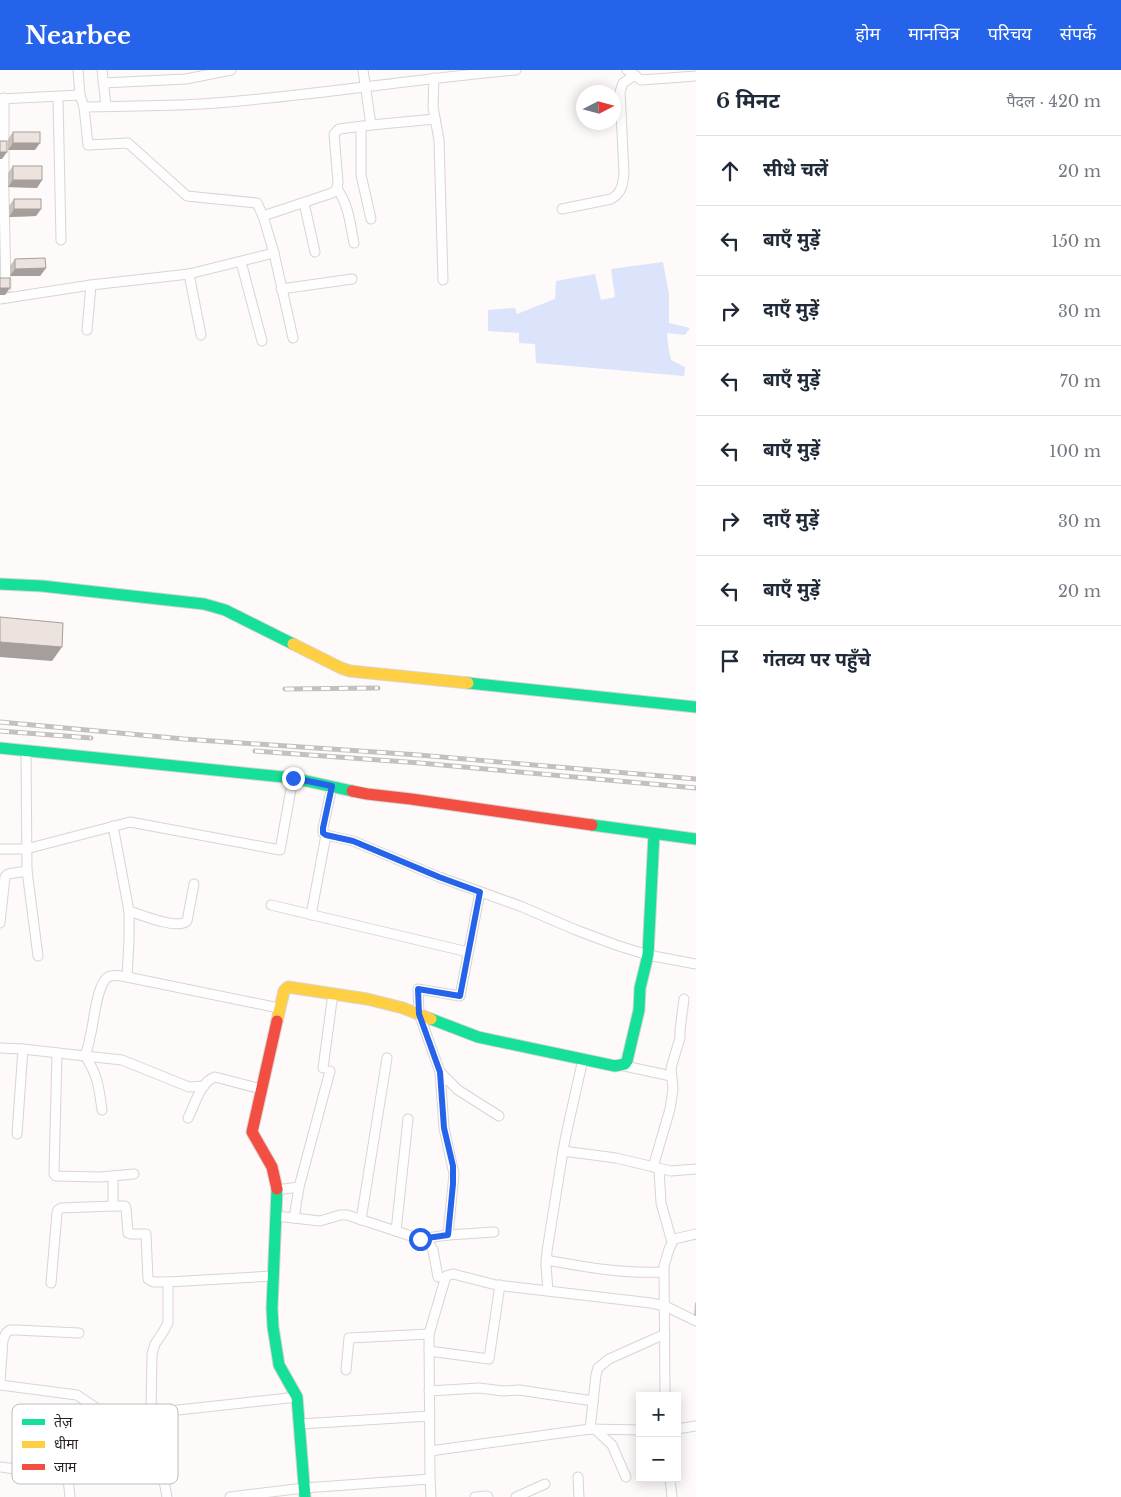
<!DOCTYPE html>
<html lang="hi">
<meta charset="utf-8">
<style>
body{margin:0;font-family:"Libre Baskerville","Noto Sans Devanagari",serif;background:#f2f2f3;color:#1f2937}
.controls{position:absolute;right:15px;bottom:15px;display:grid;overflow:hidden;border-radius:0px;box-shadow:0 2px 12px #0003}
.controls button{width:45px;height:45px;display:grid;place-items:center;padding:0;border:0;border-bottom:1px solid #e0e1e3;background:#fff;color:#1f2937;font:25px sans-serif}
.compass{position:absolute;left:576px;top:15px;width:45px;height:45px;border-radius:50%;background:#fff;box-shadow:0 2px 12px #0003;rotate:84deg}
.stop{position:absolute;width:15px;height:15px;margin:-11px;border:4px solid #2563eb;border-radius:50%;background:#fff}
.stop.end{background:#2563eb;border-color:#fff;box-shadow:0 1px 5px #0008}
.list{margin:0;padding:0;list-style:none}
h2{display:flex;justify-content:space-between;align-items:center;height:65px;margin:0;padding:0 20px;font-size:21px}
h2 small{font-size:16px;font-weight:400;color:#747a83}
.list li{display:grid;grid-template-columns:32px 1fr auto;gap:15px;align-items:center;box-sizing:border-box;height:70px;padding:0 20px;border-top:1px solid #e0e1e3}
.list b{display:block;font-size:19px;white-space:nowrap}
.list em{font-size:16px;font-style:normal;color:#747a83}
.icon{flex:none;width:28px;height:28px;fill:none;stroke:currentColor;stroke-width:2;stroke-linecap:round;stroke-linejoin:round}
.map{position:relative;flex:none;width:696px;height:1427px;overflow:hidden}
header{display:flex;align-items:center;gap:30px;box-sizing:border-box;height:70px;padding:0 25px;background:#2563eb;color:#fff}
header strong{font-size:24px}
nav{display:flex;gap:28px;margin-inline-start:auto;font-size:18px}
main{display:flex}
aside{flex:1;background:#fff}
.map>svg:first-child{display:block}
.water{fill:#dbe4fa}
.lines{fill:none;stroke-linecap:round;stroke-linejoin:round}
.street-casing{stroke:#dad4d2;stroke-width:11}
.fast-casing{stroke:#dad4d2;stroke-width:13}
.slow-casing{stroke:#dad4d2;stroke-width:13}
.jam-casing{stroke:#dad4d2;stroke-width:13}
.street{stroke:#fffefe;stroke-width:9}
.fast{stroke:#16e098;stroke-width:11}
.slow{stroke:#ffcf43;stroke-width:11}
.jam{stroke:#f24e42;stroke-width:11}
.rail-casing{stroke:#c2c1c0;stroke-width:5}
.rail{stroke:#fff;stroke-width:3;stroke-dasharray:9;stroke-linecap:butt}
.wall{fill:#cbc2bf}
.shaded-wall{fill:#a59e9b}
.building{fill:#ece2de;stroke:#a59e9b}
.route{stroke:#2563eb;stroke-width:6}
.key{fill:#fff;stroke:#bebcbb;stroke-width:1}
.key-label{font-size:14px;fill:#271e1c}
</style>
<header>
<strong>Nearbee</strong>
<nav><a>होम</a><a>मानचित्र</a><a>परिचय</a><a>संपर्क</a></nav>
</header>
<main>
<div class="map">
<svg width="696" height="1427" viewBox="0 0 696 1427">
<rect width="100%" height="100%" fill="#fdfaf9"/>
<!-- water -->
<path class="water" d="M663 192 669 224V253L690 258 685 265 667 263 668 275 671 290 685 297 684 306 536 293 535 274 519 273V263L488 261V240L515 238 517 244 555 229 556 211 595 204 601 230 615 227 611 199Z"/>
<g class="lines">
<!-- street casing -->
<g class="street-casing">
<g id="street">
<path d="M78 0 80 25 84 37 88 75 128 73 187 126 257 133 263 146 274 183 293 268"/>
<path d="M102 0 106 36"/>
<path d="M627 0 641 10 696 6"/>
<path d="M434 8 433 37 439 70 443 210"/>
<path d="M103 13 186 9 231 0"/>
<path d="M58 27 61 170"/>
<path d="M4 28V126L6 218"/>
<path d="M0 29 80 25"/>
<path d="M84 37C123 36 163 36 202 34 307 27 411 9 516 0"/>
<path d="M371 55 435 49"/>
<path d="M361 57V105L371 149"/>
<path d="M337 119C349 135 350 154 354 173"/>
<path d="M304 133 315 182"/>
<path d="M562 139 611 129C622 123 623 114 624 103L620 22 623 13 635 5"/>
<path d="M263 146 332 123 337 119 338 112 334 64 339 59 371 55 363 0"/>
<path d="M241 192 262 271"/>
<path d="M189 204 201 265"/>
<path d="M281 219 352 209"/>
<path d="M0 229 91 215 189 204 274 183"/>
<path d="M87 260 91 215"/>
<path d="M26 681 27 801 38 886"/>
<path d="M332 716 323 758V763L326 765 353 771 439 807 520 836 576 860 616 875 648 885 696 894"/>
<path d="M113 756 129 841V870L127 907"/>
<path d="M0 779H26L130 752 280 780 293 708"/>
<path d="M480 822 460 926 418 919 419 944 440 1002 458 1020 499 1046"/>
<path d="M271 835 468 882"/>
<path d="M129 841C141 845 178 860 187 851L194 814"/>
<path d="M311 845 326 765"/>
<path d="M0 853 5 807 8 804 27 801"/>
<path d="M0 978 23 979 85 986C98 1005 99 1018 102 1040"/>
<path d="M57 983 54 1104 56 1106 100 1107 134 1104"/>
<path d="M620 995 671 1006"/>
<path d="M323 998 333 923"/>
<path d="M440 1002 444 1058 454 1104 448 1165"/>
<path d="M204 1016 189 1017 122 990 85 986C87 980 89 974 90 967 94 954 96 915 108 907 113 904 121 906 127 907L279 938"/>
<path d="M188 1048C195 1035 200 1012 215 1007L261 1019"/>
<path d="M17 1064 23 979"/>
<path d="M563 1081 566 1065 583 989"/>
<path d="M653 1097 670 1039 673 1019 671 998 680 968V960L684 929"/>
<path d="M659 1099 661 1133 672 1172"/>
<path d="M113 1106V1136H125L126 1138 128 1163 131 1164H146L148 1209 153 1212H168"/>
<path d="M277 1120 299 1117"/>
<path d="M276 1146 320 1151 340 1145H347L420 1169 448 1165 494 1162"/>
<path d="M294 1148 299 1117 330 1001"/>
<path d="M361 1150 387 988"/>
<path d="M396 1161 408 1049"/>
<path d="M426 1168 433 1180 438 1207"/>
<path d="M546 1190C585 1197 623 1204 663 1202"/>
<path d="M273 1206 168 1212V1253L163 1262 155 1274 152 1284 151 1343 297 1327"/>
<path d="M51 1213 57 1143 58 1140 61 1138 113 1136"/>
<path d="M548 1221 546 1195 547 1181 563 1081 616 1088 671 1101 696 1099"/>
<path d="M429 1281 489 1289 500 1215"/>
<path d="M346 1300 349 1268 429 1264"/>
<path d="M0 1313 3 1270 6 1263 10 1260H16L79 1263"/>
<path d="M0 1315 77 1325 102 1342 128 1345 151 1343 167 1427"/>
<path d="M429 1321 479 1318 503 1321 519 1320 593 1331"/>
<path d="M665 1326 664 1196 669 1179 674 1169 696 1164"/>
<path d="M300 1354 430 1346"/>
<path d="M590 1359 596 1305 598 1298 609 1289 665 1264"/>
<path d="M677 1359 696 1356"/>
<path d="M596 1360 612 1375 626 1407"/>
<path d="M430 1381 590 1359 640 1360"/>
<path d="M0 1397 62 1405 68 1409 70 1427"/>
<path d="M578 1407 579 1427"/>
<path d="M670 1408 672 1427"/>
<path d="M230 1427 304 1418 430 1409"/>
<path d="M431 1427 430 1409 429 1264 446 1206 453 1204 496 1215 651 1233 665 1236 696 1251"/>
<path d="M475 1427 487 1426 488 1427"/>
<path d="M516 1427 545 1414"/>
</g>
</g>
<!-- fast casing -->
<g class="fast-casing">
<g id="fast">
<path d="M0 514 42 516 204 534 225 540 293 574"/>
<path d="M468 613 696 637"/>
<path d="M0 678 293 708 352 721"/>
<path d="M592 755 696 769"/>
<path d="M431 949 478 967 615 996 625 994 627 991 639 940 640 918 648 885 654 764"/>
<path d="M277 1119 272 1238 273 1257 279 1295 297 1327 305 1427"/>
</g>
</g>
<!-- slow casing -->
<g class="slow-casing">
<g id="slow">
<path d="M293 574 341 598 350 601 468 613"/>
<path d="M277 951 284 921 288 917 367 929 403 938 431 949"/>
</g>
</g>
<!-- jam casing -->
<g class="jam-casing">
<g id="jam">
<path d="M352 721 367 724 411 729 592 755"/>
<path d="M277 1119 272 1097 252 1062 277 951"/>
</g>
</g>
<!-- street -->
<use href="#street" class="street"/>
<!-- fast -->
<use href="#fast" class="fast"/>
<!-- slow -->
<use href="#slow" class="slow"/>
<!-- jam -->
<use href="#jam" class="jam"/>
<!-- rail casing -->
<g class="rail-casing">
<g id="rail">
<path d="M285 619 378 618"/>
<path d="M0 652 184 669 419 685 696 709"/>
<path d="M0 661 91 668"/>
<path d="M255 681 420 693 696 718"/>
</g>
</g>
<!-- rail -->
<use href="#rail" class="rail"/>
</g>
<!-- wall -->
<g class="wall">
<path d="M13 62 35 80H8V69Z"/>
<path d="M13 96 42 110 37 118 8 117V103Z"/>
<path d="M14 129 41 139 36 146 9 147V136Z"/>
<path d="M15 189 46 198 40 206H10V196Z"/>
<path d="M696 1232V1246H694L695 1233Z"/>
</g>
<!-- shaded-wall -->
<g class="shaded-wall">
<path d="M13 73H40L35 80H8Z"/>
<path d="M0 82H7L2 89H0Z"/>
<path d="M13 110H42L37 118 8 117Z"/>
<path d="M14 139H41L36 146 9 147Z"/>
<path d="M46 198 40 206H10L15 199Z"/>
<path d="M0 218H10L5 225H0Z"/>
<path d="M0 572 62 577 52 591 0 587Z"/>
</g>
<!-- building -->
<g class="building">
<rect x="13" y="62" width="27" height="11"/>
<rect x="0" y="71" width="7" height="11"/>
<rect x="13" y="96" width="29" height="14"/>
<rect x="14" y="129" width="27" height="10"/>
<path d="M45 188 46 198 15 199V189Z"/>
<rect x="0" y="208" width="10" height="10"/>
<path d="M0 547 63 553 62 577 0 572Z"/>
</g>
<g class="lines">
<!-- route -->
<path class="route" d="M293 708 332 716 323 758V763L326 765 353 771 439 807 480 822 460 926 418 919 419 944 440 1002 444 1058 453 1096V1114L448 1165 420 1169"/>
</g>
<!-- legend -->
<rect x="12" y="1334" width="166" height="80" rx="8" class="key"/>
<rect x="22" y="1349" width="23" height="6" fill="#16e098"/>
<rect x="22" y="1371" width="23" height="7" fill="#ffcf43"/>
<rect x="22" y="1394" width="23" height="6" fill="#f24e42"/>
<g class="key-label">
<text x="54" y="1357">तेज़</text>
<text x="54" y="1379">धीमा</text>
<text x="54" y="1402">जाम</text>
</g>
</svg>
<div class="controls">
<button>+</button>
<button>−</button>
</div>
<svg class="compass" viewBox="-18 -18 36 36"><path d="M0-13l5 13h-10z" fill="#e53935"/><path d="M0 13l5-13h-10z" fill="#747a83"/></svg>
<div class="stop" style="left:420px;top:1169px"></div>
<div class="stop end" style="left:293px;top:708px"></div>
</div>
<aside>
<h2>6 मिनट<small>पैदल · 420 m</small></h2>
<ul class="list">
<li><svg class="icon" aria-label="ahead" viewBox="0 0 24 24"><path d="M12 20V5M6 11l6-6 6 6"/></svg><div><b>सीधे चलें</b></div><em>20 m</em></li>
<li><svg class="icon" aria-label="left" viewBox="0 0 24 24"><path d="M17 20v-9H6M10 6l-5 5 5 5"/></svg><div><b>बाएँ मुड़ें</b></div><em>150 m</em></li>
<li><svg class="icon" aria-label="right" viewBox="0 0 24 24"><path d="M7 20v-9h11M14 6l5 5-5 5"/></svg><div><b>दाएँ मुड़ें</b></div><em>30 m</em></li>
<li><svg class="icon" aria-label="left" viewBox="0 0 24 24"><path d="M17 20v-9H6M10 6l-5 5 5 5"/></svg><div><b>बाएँ मुड़ें</b></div><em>70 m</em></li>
<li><svg class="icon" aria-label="left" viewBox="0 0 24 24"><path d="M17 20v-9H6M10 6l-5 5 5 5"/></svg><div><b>बाएँ मुड़ें</b></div><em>100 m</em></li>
<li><svg class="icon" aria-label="right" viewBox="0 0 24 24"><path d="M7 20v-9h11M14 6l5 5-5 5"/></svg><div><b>दाएँ मुड़ें</b></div><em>30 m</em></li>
<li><svg class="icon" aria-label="left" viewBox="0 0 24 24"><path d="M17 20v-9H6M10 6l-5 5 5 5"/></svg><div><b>बाएँ मुड़ें</b></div><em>20 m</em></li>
<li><svg class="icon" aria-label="arrive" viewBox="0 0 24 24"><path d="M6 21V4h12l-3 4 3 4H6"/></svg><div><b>गंतव्य पर पहुँचे</b></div></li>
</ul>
</aside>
</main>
